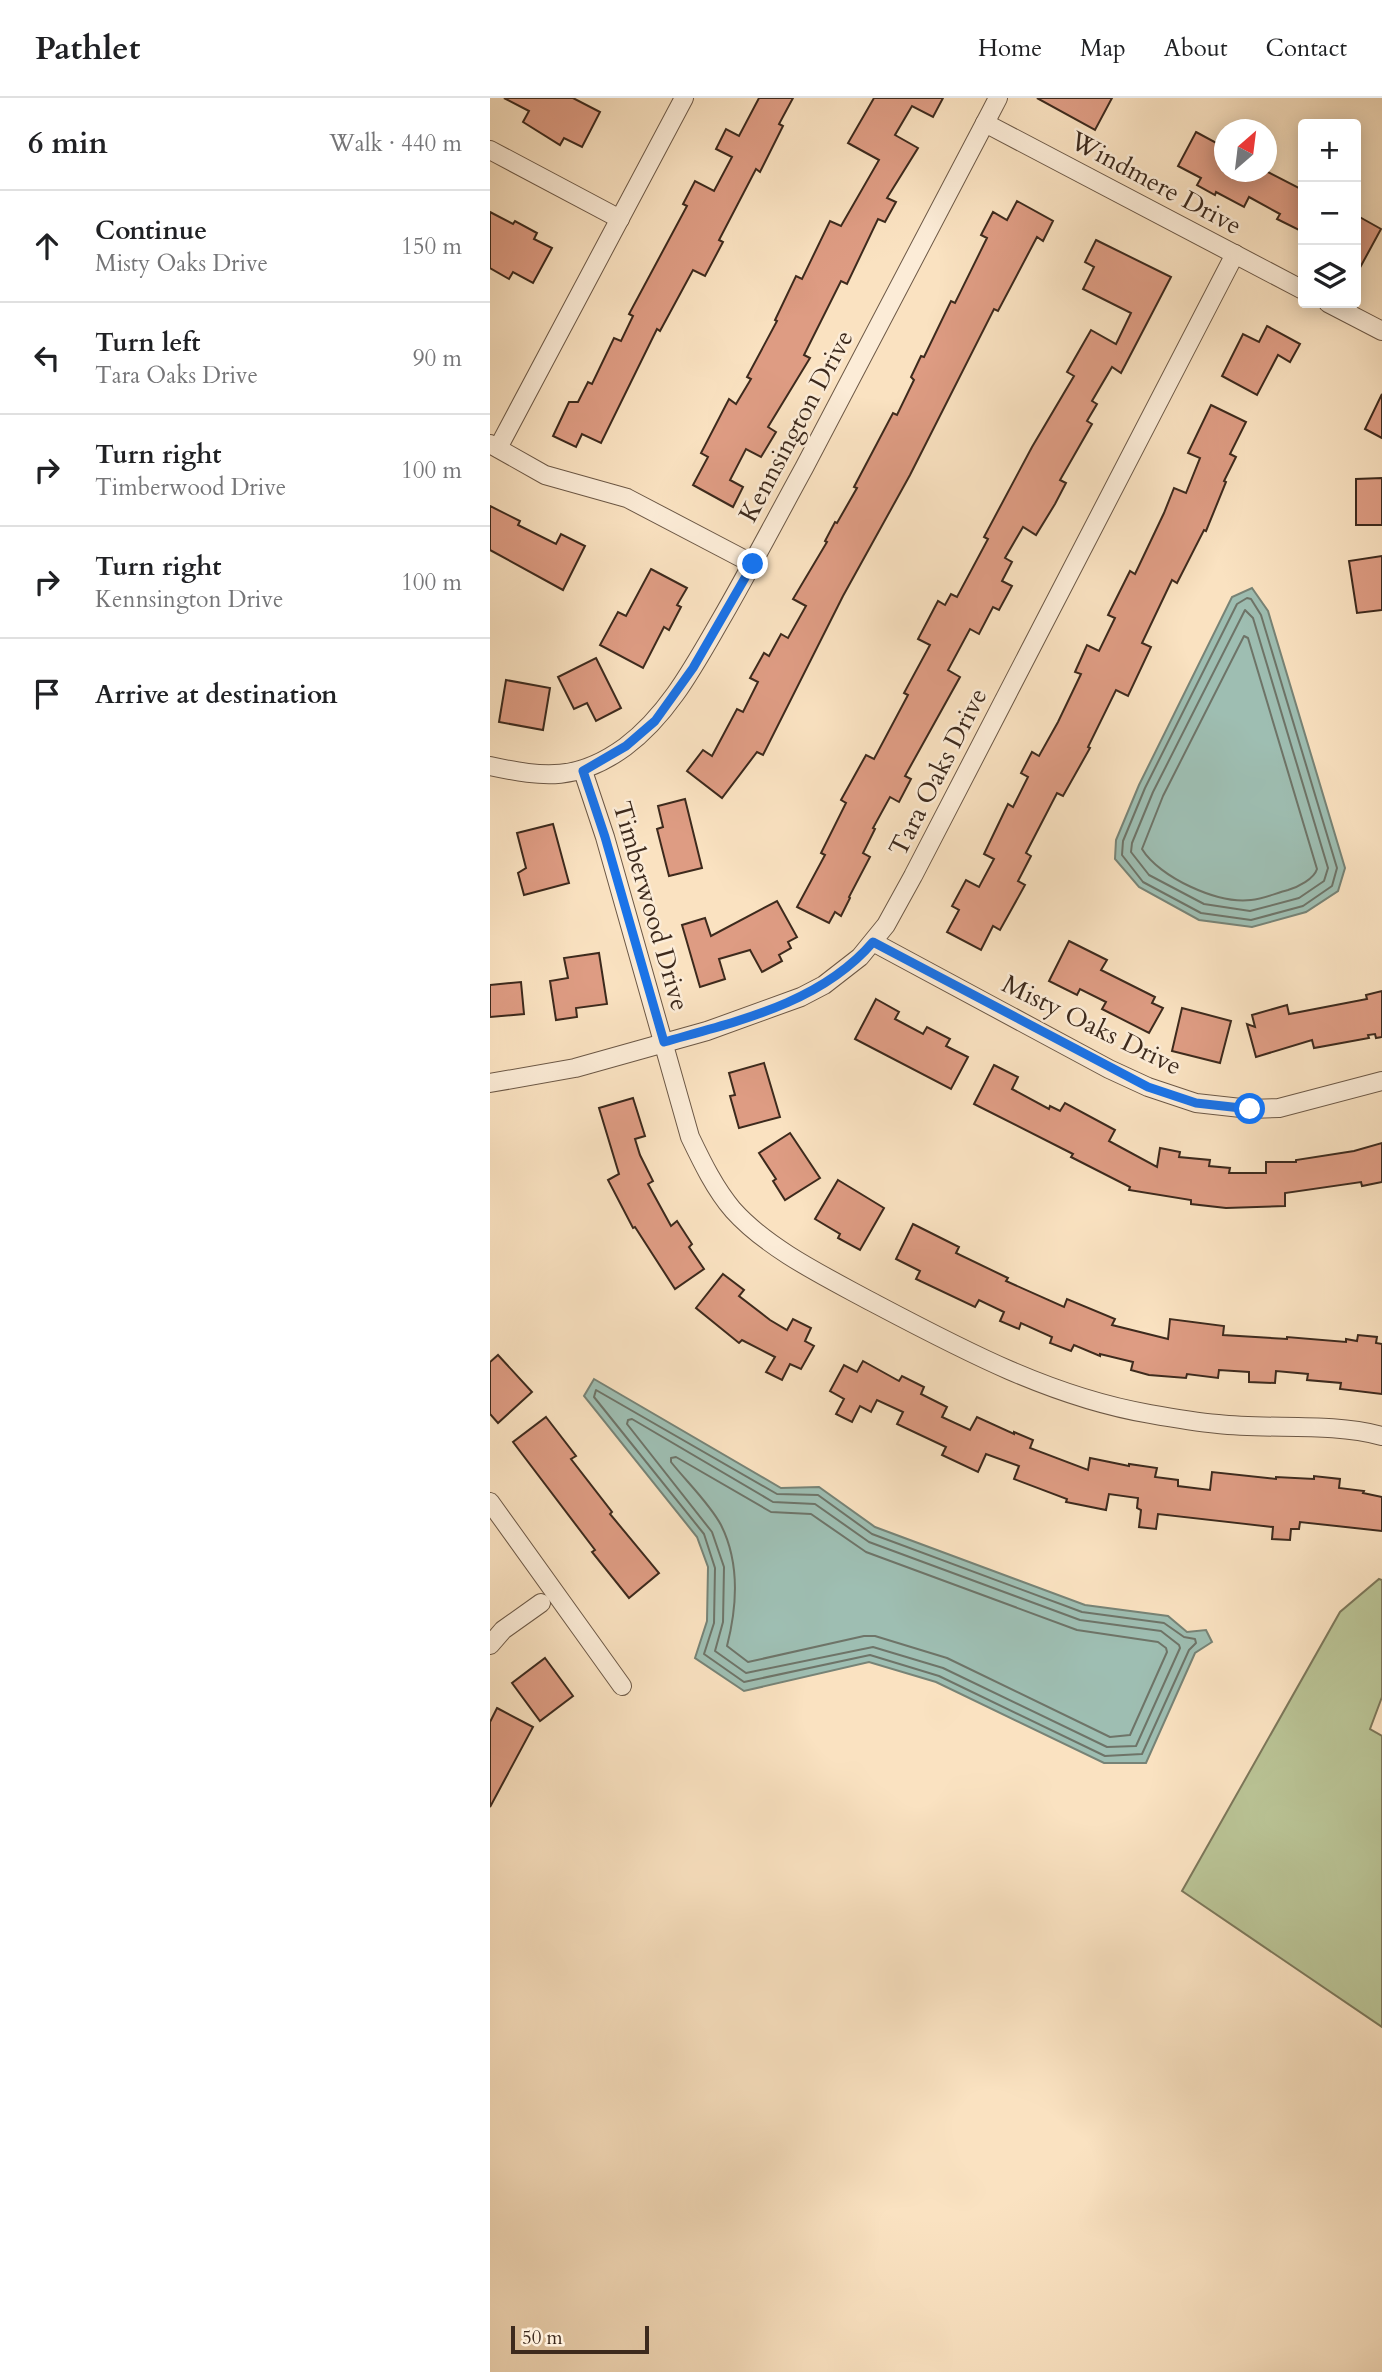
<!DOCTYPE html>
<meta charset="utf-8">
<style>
body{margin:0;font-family:Cardo,serif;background:#f6f6f6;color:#202124}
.controls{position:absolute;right:21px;top:21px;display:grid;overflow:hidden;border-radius:7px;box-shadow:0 4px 18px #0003}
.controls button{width:63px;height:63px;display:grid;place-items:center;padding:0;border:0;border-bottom:2px solid #e0e0e0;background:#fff;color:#202124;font:35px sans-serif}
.compass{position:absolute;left:724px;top:21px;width:63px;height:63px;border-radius:50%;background:#fff;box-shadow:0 4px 18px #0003;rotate:28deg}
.scale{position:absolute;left:21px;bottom:18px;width:138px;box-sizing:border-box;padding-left:7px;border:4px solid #3d2a1d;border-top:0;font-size:19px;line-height:24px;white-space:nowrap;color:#3d2a1d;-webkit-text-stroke:5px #fcecd7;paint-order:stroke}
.stop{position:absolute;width:21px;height:21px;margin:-16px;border:5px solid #1a73e8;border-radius:50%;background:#fff}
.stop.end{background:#1a73e8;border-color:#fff;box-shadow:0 2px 7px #0008}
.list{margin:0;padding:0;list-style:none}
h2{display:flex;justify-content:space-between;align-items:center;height:91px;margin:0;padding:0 28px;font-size:30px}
h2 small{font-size:23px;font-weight:400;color:#757577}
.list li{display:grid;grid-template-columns:46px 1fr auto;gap:21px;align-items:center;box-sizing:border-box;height:112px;padding:0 28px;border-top:2px solid #e0e0e0}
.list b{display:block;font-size:26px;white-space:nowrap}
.list p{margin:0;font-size:23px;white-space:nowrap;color:#757577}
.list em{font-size:23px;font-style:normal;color:#757577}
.icon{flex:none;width:38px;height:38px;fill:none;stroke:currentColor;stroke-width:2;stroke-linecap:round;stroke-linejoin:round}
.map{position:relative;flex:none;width:892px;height:2274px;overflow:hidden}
header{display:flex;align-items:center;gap:42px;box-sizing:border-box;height:98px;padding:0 35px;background:#fff;border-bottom:2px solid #e0e0e0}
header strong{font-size:33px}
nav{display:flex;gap:38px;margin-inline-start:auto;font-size:24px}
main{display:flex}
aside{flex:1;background:#fff}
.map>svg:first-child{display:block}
.green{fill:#bac496;stroke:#7c775a;stroke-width:2}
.water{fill:#9ebeb2;stroke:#778376;stroke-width:2}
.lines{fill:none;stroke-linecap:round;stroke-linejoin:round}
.shore{stroke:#6e7468;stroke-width:2}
.building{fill:#de9c83;stroke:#3d2a1d;stroke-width:2}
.minor-casing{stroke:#6c5846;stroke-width:20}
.minor{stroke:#fcecd7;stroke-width:18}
.route{stroke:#1a73e8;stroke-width:9}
.labels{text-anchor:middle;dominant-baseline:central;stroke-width:5;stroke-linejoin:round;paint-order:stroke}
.street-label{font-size:26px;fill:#3d2a1d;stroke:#fcecd7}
</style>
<header>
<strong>Pathlet</strong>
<nav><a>Home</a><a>Map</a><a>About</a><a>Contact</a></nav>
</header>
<main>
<aside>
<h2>6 min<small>Walk · 440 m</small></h2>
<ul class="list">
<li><svg class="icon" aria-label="ahead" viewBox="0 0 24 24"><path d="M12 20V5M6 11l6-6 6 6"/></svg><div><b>Continue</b><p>Misty Oaks Drive</p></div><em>150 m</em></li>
<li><svg class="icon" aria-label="left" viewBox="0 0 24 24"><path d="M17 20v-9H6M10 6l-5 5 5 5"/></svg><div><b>Turn left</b><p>Tara Oaks Drive</p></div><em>90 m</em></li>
<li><svg class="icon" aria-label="right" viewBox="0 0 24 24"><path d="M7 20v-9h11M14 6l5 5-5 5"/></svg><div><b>Turn right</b><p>Timberwood Drive</p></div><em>100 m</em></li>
<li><svg class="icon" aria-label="right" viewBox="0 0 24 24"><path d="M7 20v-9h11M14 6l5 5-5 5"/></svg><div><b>Turn right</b><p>Kennsington Drive</p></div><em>100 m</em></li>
<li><svg class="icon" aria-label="arrive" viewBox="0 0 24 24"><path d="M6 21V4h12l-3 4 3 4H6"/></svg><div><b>Arrive at destination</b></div></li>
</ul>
</aside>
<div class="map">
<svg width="892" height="2274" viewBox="0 0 892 2274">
<rect width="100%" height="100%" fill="#fae2c1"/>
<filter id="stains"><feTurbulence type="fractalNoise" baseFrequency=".00286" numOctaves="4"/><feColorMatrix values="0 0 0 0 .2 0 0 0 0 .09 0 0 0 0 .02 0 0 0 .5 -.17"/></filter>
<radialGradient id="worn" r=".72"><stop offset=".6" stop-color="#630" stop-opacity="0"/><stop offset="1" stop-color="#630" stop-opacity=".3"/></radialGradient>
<!-- green -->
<path class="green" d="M889 1481 892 1482V1599L880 1631 892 1638V1929L692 1793 850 1514Z"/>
<!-- water -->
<g class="water">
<path d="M762 490 778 513 855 770 848 793 816 814 762 829 709 822 649 789 625 761 626 742 649 687 742 499Z"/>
<path d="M104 1281 291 1390 329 1389 385 1429 595 1507 678 1518 697 1534 716 1532 722 1544 705 1555 656 1665H614L446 1584 379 1564 254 1593 205 1560 217 1523 218 1469 207 1439 94 1298Z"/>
</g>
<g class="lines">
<!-- shore -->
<g class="shore">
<path d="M757 500 761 501 771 517 847 770 842 788 813 808 761 822 711 815 653 784 632 757 633 743 655 690 747 506Z"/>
<path d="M755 512 763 520 838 770 834 783 809 800 760 813 714 806 659 777 641 754 642 745 663 694Z"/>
<path d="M754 538 758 540 827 771C824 781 808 789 798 792 786 795 773 801 761 802 727 806 669 779 652 751L673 698Z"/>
<path d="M106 1292 287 1396 328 1397 382 1436 592 1514 674 1525 694 1539 705 1541 706 1545 699 1552 652 1656 615 1658 449 1578 380 1557 254 1584 214 1556 224 1525 225 1470 214 1436 104 1299Z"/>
<path d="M142 1321 283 1404 325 1406 379 1444 590 1522 671 1533 689 1547 690 1550 646 1648 617 1649 453 1570 383 1549 256 1575 225 1553 233 1524 234 1469 222 1434 137 1326 138 1322Z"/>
<path d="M186 1359 281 1414 321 1416 376 1454 587 1532 668 1544 676 1550 677 1554 640 1637 620 1639 457 1560 385 1538H374L258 1564 237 1548C247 1509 250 1465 231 1427 220 1406 196 1383 181 1364V1360Z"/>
</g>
</g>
<!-- building -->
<g class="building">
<path d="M14 0H83L110 14 92 49 74 40 70 47 33 24 39 13Z"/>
<path d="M269 0H303L289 26 293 28 270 74 266 71 229 142 233 144 215 178 203 172 170 233 167 231 111 345 92 336 86 349 63 338 79 304H88L98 284 102 286 124 240 131 243 143 218 139 216 197 108 193 106 205 83 224 93 242 59 226 51 236 31 249 38Z"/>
<path d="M384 0H453L443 19 422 8 405 37 428 50 397 100 406 104 395 124 388 121 357 186 351 183 314 257 320 260 278 329 286 334 271 359 256 351 240 382 253 389 243 409 203 387 218 359 211 355 239 301 246 306 261 281 257 279 287 223 285 222 306 178 312 181 340 123 351 128 389 62 358 45Z"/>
<path d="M547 0H622L605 32Z"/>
<path d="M706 34 734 49V74H778L813 92V134L787 121 790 116 759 99 754 109 726 94 725 97 707 87 711 80 688 68Z"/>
<path d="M527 103 563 123 553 143 547 139 508 213 504 211 420 377 353 498 273 657 267 654 232 700 197 673 213 652 222 658 247 611 253 614 268 584 260 580 274 555 279 558 291 536 298 540 316 508 303 501 337 444 335 443 345 424 347 425 367 390 364 389 403 315 407 317 424 282 421 279 431 258 434 259 461 203 465 205 497 140 491 137 503 114 517 122Z"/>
<path d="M0 114 23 126 25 123 47 135 44 141 62 150 43 185 23 174 19 181 0 170Z"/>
<path d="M866 117 891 131 866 177Z"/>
<path d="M606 142 681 179 631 275 622 269 602 303 607 306 597 323 602 326 570 382 576 385 565 406 546 437 533 429 515 460 522 464 512 483 522 488 509 512 503 509 489 536 480 531 458 572 470 579 415 678 421 681 409 704 400 699 383 730 385 731 373 755 380 759 359 799 360 800 351 818 345 814 339 825 307 809 335 757 331 755 356 705 351 702 376 657 384 661 418 597 414 595 440 547 428 541 448 503 455 507 461 496 467 499 498 441 494 439 542 349 584 278 577 274 601 232 626 246 641 215 593 191 604 169 595 164Z"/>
<path d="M777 228 810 246 800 264 788 257 767 297 732 278 753 236 769 244Z"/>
<path d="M892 296V340L875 331Z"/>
<path d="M721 307 756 324 740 356 746 359 734 383 736 384 716 433 714 432 687 485 682 482 652 545 661 549 638 598 626 592 598 649 600 650 573 698 567 695 536 755 541 758 528 783 535 787 510 832 503 828 491 852 457 834 469 812 462 808 476 782 489 789 504 761 494 756 518 706 523 709 538 679 531 675 542 654 549 658 568 624 591 576 585 574 597 547 609 553 625 520 618 517 640 473 645 476 674 415 684 390 696 395 710 360 698 355Z"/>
<path d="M892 380V427H866V381Z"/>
<path d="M0 408 30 423 28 427 66 446 71 436 95 448 73 492 0 452Z"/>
<path d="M892 458V512L867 515 859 463Z"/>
<path d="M161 471 197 490 187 507 191 509 179 532 174 529 153 570 110 547 128 514 136 518Z"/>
<path d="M106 560 131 610 106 623 97 605 84 611 68 579Z"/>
<path d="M16 582 60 590 53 632 9 624Z"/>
<path d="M195 701 212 770 179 778 167 731 173 729 168 708Z"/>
<path d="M63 726 79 785 34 797 28 775 36 770 27 735Z"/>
<path d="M287 803 307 839 298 844 301 850 289 857 292 863 272 874 260 852 229 861 235 881 210 889 192 827 215 820 221 838Z"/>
<path d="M579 843 617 862 611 872 665 899 662 905 673 910 659 935 612 911 616 904 590 891 587 897 559 883Z"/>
<path d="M109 855 117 906 86 910 87 919 66 922 60 883 78 880 74 860Z"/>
<path d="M31 884 34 916 0 919V887Z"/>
<path d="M892 893V939L886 940 885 936 878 937 879 940 824 950 822 942 766 959 757 926 765 929 762 917 797 907 799 916 877 901 876 897Z"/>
<path d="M386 901 409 914 405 921 433 936 437 929 460 941 456 948 478 959 461 991 365 941Z"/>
<path d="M692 910 741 923 730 965 682 953Z"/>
<path d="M274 965 290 1019 249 1030 240 998 245 997 239 975Z"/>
<path d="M504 967 528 979 522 991 559 1011 560 1008 570 1013 575 1005 625 1032 619 1043 667 1069 670 1050 690 1054 689 1059 720 1062 719 1068 740 1070 739 1075H776V1064H806V1062L864 1053 892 1045V1084L872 1088 871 1084 795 1095V1108L736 1110 701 1106V1102L639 1092 640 1089 581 1059 583 1056 484 1006Z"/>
<path d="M143 1000 155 1038 145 1041 150 1057 163 1083 158 1086 181 1128 187 1123 202 1146 199 1149 214 1171 185 1191 145 1129 143 1130 118 1082 129 1076 109 1010Z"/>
<path d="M300 1035 330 1080 295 1102 283 1083 286 1081 269 1055Z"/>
<path d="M348 1082 394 1110 370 1152 348 1140 350 1136 325 1121Z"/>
<path d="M423 1126 469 1149 466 1155 518 1180 516 1183 574 1209 577 1201 625 1221 622 1227 678 1241 680 1221 734 1228 733 1237 797 1241V1239L856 1244V1241L867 1243 868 1237 887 1239 886 1245 892 1246V1296L850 1291 851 1285 817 1282 818 1276 786 1273 785 1285 759 1284V1274L729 1272 728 1280 697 1276 696 1280 659 1277 641 1272 643 1264 610 1256V1258L584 1247 581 1253 560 1245 562 1239 531 1225 529 1231 510 1223 514 1214 489 1202 485 1209 426 1181 430 1173 406 1161Z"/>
<path d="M233 1176 254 1192 249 1198 280 1222 297 1232 303 1221 321 1230 315 1243 324 1248 311 1271 300 1266 292 1282 276 1274 285 1259 252 1242 249 1245 206 1210Z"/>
<path d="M8 1257 42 1294 8 1325 0 1316V1264Z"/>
<path d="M373 1263 409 1283 412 1278 434 1289 431 1296 457 1309 452 1319 480 1332 487 1319 524 1336V1334L543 1342 540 1350 598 1372 600 1360 639 1368V1366L667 1370 665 1379 688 1382V1388L720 1392 722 1374 786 1381V1379L824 1381V1378L850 1381 849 1390 874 1393 873 1395 892 1399V1433L810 1424 809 1431H801L800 1442 782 1441 783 1429 668 1416 666 1431 649 1429 651 1412 647 1410 648 1400 619 1396 616 1412 576 1404 577 1401 524 1381 529 1368 496 1356 488 1374 452 1357 456 1349 407 1326 413 1314 387 1302 381 1314 370 1308 362 1324 346 1316 354 1301 340 1293 354 1267 367 1274Z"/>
<path d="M56 1319 86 1358 81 1361 122 1414 120 1416 169 1475 139 1500 102 1454 105 1452 23 1344Z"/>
<path d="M55 1560 83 1598 50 1623 22 1585Z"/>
<path d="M7 1610 43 1629 0 1709V1624Z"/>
</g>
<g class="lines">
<!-- minor casing -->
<g class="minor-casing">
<g id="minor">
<path d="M495 25 813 192"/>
<path d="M0 52 130 121"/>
<path d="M838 205 892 233"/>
<path d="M0 346 55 377 137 400 263 466"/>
<path d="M8 350 194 0"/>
<path d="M0 668C55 680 88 683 135 649 178 617 204 568 230 523 259 473 286 421 314 370 378 247 444 124 508 0"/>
<path d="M93 673 115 739 200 1039C212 1064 225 1091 243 1112 278 1151 334 1178 380 1203 469 1250 560 1299 660 1316 682 1320 705 1324 728 1326 781 1332 840 1324 892 1338"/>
<path d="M383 844 619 971 658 989 706 1005 760 1011 789 1010 892 983"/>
<path d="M0 985 85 970 217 933 311 899 334 887 370 859 396 827 423 778 745 156"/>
<path d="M0 1404 132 1588"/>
<path d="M0 1547 13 1532 51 1505"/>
</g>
</g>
<!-- minor -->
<use href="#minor" class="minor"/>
</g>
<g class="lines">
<!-- route -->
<path class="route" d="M263 466 203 570 165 623 136 648 93 673 115 739 174 944C248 923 331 905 383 844L658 989 706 1005 760 1011"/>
</g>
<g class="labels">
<!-- street labels -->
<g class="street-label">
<text transform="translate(666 85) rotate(28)">Windmere Drive</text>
<text transform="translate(306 328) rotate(-62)">Kennsington Drive</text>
<text transform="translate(448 674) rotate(-63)">Tara Oaks Drive</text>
<text transform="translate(161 808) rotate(74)">Timberwood Drive</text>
<text transform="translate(602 927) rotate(26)">Misty Oaks Drive</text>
</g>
</g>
<rect width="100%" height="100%" filter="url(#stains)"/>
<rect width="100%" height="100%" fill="url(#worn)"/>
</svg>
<div class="controls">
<button>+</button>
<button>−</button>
<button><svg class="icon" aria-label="layers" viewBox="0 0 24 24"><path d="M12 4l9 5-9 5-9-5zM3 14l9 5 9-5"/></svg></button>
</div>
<svg class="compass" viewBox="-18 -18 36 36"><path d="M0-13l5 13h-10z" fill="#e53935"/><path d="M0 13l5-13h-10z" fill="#757577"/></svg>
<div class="scale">50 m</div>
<div class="stop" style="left:760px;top:1011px"></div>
<div class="stop end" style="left:263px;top:466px"></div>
</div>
</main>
